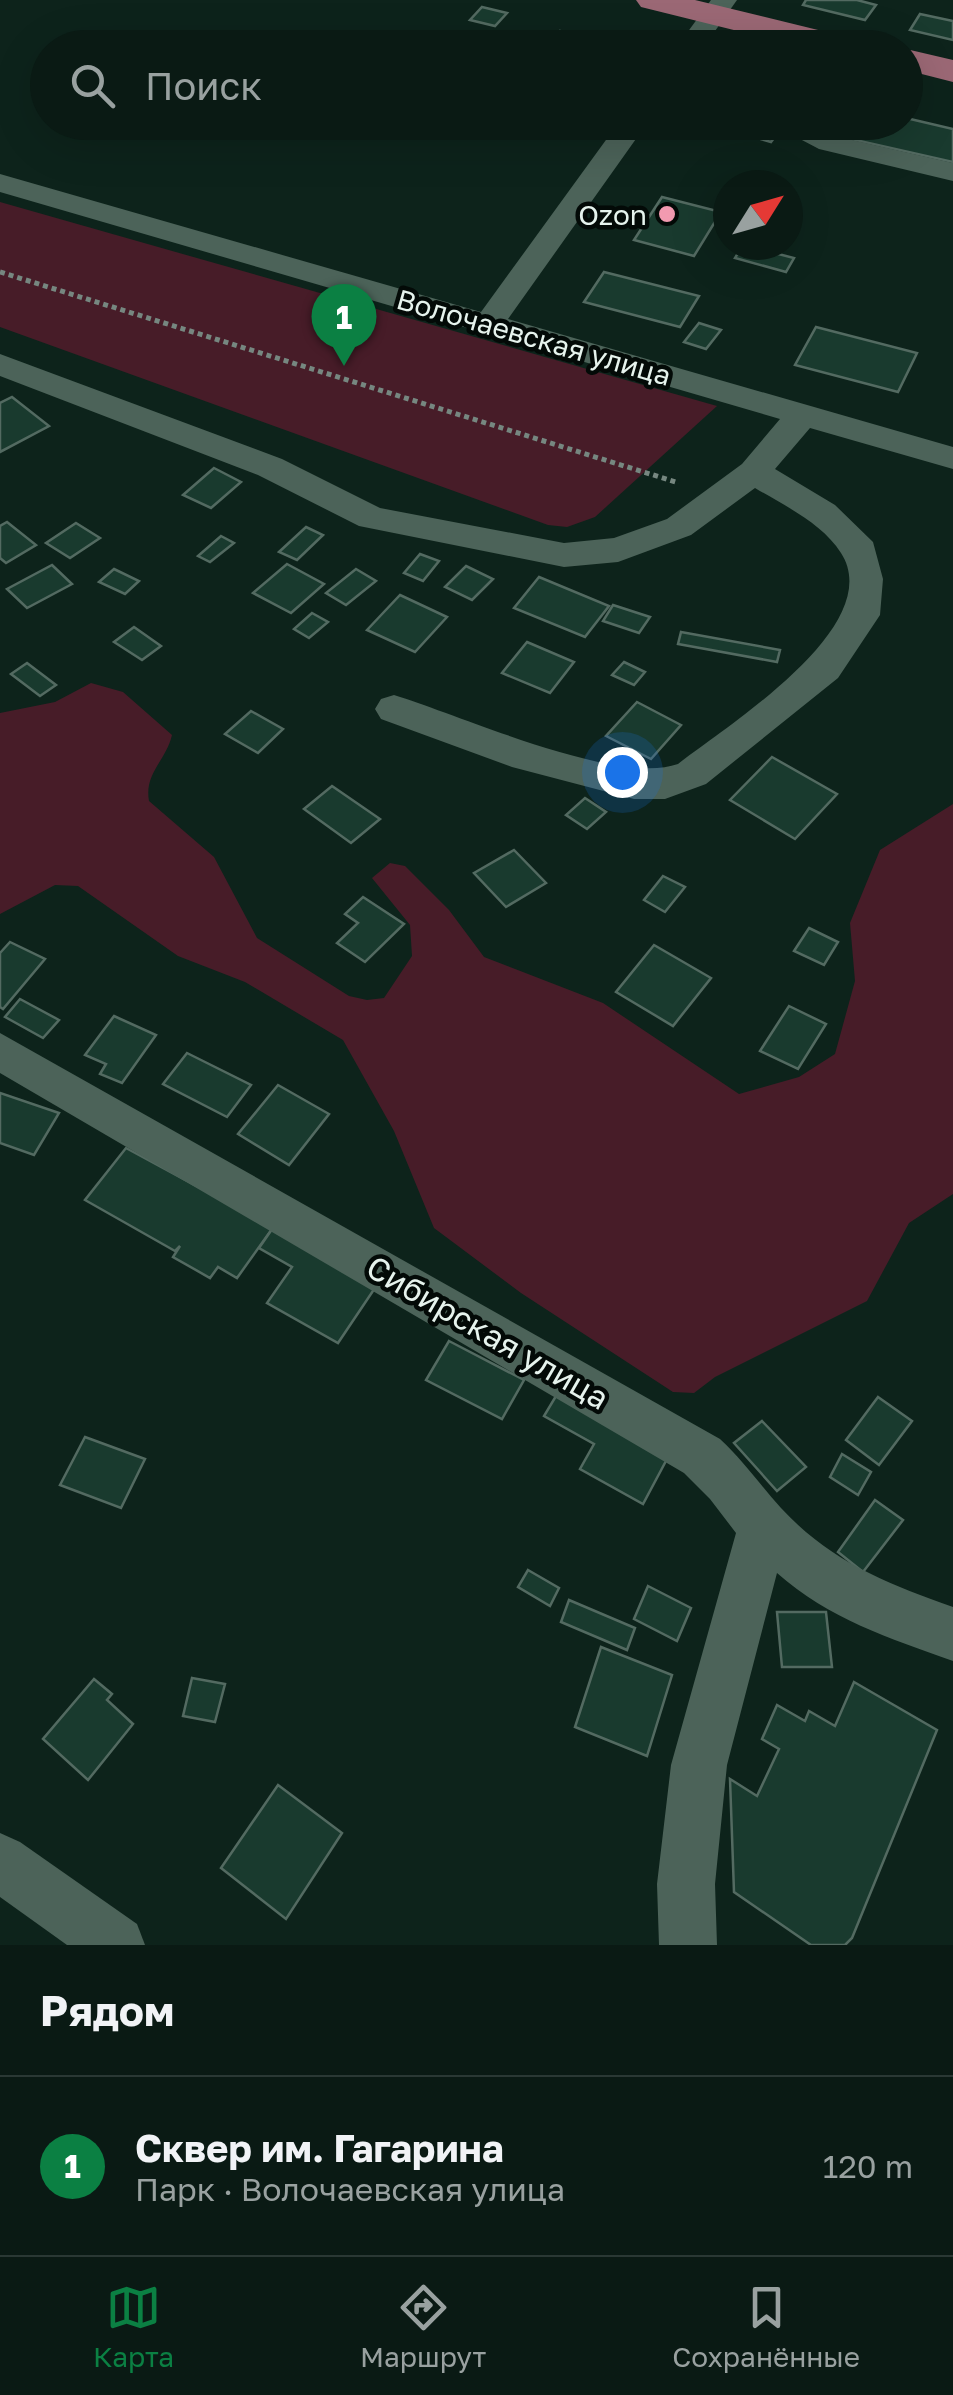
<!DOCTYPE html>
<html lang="ru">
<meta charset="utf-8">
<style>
body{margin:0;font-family:"Golos Text",sans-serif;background:#182722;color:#f1f3f6}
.compass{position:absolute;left:713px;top:170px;width:90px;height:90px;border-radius:50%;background:#0a1a14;box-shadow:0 10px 40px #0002;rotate:53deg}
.you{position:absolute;left:622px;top:772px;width:35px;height:35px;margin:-25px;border:8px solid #fff;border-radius:50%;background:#1a73e8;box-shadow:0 0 0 15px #1a73e833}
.badge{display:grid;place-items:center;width:65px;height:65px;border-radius:50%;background:#0b8043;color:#fff;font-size:32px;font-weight:700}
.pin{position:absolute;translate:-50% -82px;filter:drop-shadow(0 2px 5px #0008)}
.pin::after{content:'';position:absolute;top:52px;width:35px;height:30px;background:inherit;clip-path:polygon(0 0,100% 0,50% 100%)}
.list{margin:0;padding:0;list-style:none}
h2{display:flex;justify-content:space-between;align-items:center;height:130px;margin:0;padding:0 40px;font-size:42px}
h2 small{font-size:32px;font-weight:400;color:#99a1a0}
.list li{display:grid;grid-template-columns:65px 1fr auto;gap:30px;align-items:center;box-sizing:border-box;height:180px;padding:0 40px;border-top:2px solid #2a3834}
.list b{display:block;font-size:38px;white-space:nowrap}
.list p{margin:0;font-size:32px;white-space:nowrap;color:#99a1a0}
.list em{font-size:32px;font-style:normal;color:#99a1a0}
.icon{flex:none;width:55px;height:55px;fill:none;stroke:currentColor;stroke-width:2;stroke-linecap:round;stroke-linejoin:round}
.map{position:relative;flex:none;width:953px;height:1945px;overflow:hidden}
.search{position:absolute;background:#0a1a14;box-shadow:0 10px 40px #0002;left:30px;right:30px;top:30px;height:110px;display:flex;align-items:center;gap:25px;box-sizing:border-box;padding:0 35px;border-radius:55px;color:#99a1a0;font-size:38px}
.sheet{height:310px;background:#0a1a14}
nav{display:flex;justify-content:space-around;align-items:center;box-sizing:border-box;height:140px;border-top:2px solid #2a3834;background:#0a1a14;font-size:28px;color:#99a1a0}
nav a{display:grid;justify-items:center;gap:5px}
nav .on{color:#0b8043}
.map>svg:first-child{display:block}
.green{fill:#471c28}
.building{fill:#193a2e;stroke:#536a61;stroke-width:2.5}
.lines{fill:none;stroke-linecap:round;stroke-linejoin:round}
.path{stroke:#768780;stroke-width:5;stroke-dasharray:5 4;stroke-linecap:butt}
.minor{fill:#4c6359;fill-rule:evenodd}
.major{fill:#9b6875;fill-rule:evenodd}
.poi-dot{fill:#f29ab0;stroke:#030a07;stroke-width:4}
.labels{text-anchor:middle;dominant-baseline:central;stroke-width:9;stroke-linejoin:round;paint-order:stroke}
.far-poi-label{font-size:28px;fill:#e6f3ed;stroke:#030a07;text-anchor:end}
.far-street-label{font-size:28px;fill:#e6f3ed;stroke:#030a07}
.street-label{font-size:32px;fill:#e6f3ed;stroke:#030a07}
</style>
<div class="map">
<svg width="953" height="1945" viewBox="0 0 953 1945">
<rect width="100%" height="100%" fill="#0d231b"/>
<!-- green -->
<g class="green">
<path d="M0 202 717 406 595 517 567 527 548 525 0 327Z"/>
<path d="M91 683 123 692 172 735C166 761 144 773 149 801L214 857 257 938 349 996 367 1000 384 998 412 956 410 925 372 878 390 863 405 866 449 910 484 957 603 1003 739 1094 799 1077 835 1054 855 981 850 923 880 850 953 804V1194L909 1223 867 1301 715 1377 694 1393 673 1392 521 1293 434 1228 394 1131 343 1040 245 982 178 956 78 886 55 885 0 914V713L55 702Z"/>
</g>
<!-- building -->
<g class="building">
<path d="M806 0H857L876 5 865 20 803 5Z"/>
<path d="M482 7 507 13 495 26 470 20Z"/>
<path d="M920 14 953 21V40L910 30Z"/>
<path d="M560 31 586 37 577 48H547Z"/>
<path d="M906 118 953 129V162L851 139 861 122H906Z"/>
<path d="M761 122H786L771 142 750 136Z"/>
<path d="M662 197 721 212 694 256 634 240Z"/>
<path d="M743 245 794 258 786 272 735 258Z"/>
<path d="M604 272 699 296 680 327 584 302Z"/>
<path d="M699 323 721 330 706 349 684 342Z"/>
<path d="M816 327 917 353 898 392 795 365Z"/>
<path d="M12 397 49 426 0 452V403Z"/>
<path d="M214 468 241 482 211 508 183 495Z"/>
<path d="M7 522 36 545 6 563 0 558V526Z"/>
<path d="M76 523 100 538 70 558 46 543Z"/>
<path d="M306 527 323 535 297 560 279 552Z"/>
<path d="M221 536 234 543 210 562 198 556Z"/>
<path d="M420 554 439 561 423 581 404 573Z"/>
<path d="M287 564 324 584 291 613 253 593Z"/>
<path d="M52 565 72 584 27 608 7 589Z"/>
<path d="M466 566 493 579 472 600 445 587Z"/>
<path d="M114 569 139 581 125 594 99 582Z"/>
<path d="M356 569 376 581 346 605 326 593Z"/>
<path d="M539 577 609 606 585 637 514 608Z"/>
<path d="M400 595 447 617 415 652 367 630Z"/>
<path d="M613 605 650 617 639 633 603 621Z"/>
<path d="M312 613 328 622 309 638 294 629Z"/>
<path d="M134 627 161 646 142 660 114 642Z"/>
<path d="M681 632 780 650 777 662 678 644Z"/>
<path d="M527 642 574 662 550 693 502 673Z"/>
<path d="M624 662 645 672 634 685 612 675Z"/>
<path d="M27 663 56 685 40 696 11 674Z"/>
<path d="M637 702 681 725 651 759 606 736Z"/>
<path d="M251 711 283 729 258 753 225 734Z"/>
<path d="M772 757 837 794 795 839 730 800Z"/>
<path d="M332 786 380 819 351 843 304 809Z"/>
<path d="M585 798 606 812 587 829 566 815Z"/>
<path d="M514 850 546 883 506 907 474 873Z"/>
<path d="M663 876 685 887 665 912 644 900Z"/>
<path d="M363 897 404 924 365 962 337 943 358 923 345 914Z"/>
<path d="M809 928 838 942 824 965 794 951Z"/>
<path d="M10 942 45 959 3 1009 0 1007V953Z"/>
<path d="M654 945 711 978 673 1026 616 992Z"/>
<path d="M20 999 59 1020 43 1038 5 1017Z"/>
<path d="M789 1006 826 1024 798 1069 760 1051Z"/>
<path d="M114 1016 156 1035 122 1083 100 1074 106 1064 85 1055Z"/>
<path d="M187 1053 251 1085 227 1117 163 1084Z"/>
<path d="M278 1085 329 1114 289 1165 238 1134Z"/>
<path d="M0 1093 59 1113 34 1155 0 1143Z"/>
<path d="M126 1148 198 1187 277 1222 237 1278 218 1267 210 1278 173 1257 180 1246 175 1251 85 1200Z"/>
<path d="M277 1222 381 1279 338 1343 267 1303 292 1267 259 1248Z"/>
<path d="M449 1341 524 1380 502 1419 426 1380Z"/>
<path d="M556 1396 667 1459 643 1504 580 1469 594 1444 544 1416Z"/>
<path d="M878 1397 912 1421 879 1465 846 1440Z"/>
<path d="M762 1421 806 1467 777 1491 734 1443Z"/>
<path d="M85 1437 145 1459 121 1508 60 1485Z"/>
<path d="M842 1454 871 1472 858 1495 830 1477Z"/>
<path d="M875 1500 903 1520 863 1572 838 1552Z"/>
<path d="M528 1570 559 1588 550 1606 518 1587Z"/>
<path d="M648 1586 691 1608 677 1641 634 1619Z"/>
<path d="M569 1600 635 1628 627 1650 561 1622Z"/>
<path d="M777 1612H826L832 1667H782Z"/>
<path d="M601 1647 672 1675 647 1756 575 1727Z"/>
<path d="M192 1678 225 1684 215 1722 183 1716Z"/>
<path d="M94 1679 112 1694 107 1700 133 1724 88 1780 43 1739Z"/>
<path d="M854 1682 937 1730 852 1938 845 1945H811L734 1892 730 1779 757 1796 779 1749 762 1739 777 1705 805 1721 809 1711 835 1726Z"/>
<path d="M278 1785 342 1833 286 1919 221 1868Z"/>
</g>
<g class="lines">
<!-- path -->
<path class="path" d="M0 272 679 483"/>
<!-- minor -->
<g class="minor">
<path d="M711 0H737L703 48H676Z"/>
<path d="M619 122H648L508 319 953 447V469L810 428 775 469 835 505 873 542 883 579 880 615 838 678 706 784 665 799H634L512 767 381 719 375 709 381 699 394 695C460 715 616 786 678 764 725 727 888 626 841 553 822 523 785 506 755 488L691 535 618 562 564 567 359 526 258 475 0 376V354L282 459 380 508 564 543 614 538 667 519 742 464 780 419 0 192V174L481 312Z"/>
<path d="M797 122H825V129L839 137 953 163V181L819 149 800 139Z"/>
<path d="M0 1033 720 1439C743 1460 760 1485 781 1508 831 1562 886 1583 953 1607V1661C889 1638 829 1619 777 1573L727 1765 715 1884 717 1945H659L657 1884 671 1765 736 1533 710 1499 684 1473 0 1073Z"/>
<path d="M0 1833 20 1842 137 1924 145 1945H67L0 1897Z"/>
</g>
<!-- major -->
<g class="major">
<path d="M636 0H695L863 41 868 48H806L641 7Z"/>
<path d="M906 49 953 60V82L906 70Z"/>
</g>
</g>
<!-- markers -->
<circle class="poi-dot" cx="667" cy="214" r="10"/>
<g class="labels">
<!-- far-poi labels -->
<g class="far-poi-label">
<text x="647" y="214">Ozon</text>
</g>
<!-- far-street labels -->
<g class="far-street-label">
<text transform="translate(534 337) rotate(16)">Волочаевская улица</text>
</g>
<!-- street labels -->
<g class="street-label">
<text transform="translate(488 1332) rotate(30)">Сибирская улица</text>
</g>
</g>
</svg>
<svg class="compass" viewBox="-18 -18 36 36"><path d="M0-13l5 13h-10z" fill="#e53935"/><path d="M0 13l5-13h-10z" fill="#99a1a0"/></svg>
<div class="you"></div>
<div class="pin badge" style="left:344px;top:366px">1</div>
<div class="search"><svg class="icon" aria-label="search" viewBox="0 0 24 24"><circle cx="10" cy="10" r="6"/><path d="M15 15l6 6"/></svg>Поиск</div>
</div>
<section class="sheet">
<h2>Рядом<small></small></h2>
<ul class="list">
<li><span class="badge">1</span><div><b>Сквер им. Гагарина</b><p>Парк · Волочаевская улица</p></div><em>120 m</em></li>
</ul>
</section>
<nav>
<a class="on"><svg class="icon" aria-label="map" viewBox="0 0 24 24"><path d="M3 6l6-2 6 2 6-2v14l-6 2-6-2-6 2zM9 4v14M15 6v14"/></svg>Карта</a>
<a><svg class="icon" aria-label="directions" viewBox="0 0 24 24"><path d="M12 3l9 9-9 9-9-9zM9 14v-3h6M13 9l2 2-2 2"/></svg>Маршрут</a>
<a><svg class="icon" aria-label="saved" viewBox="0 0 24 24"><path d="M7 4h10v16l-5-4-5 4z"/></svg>Сохранённые</a>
</nav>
